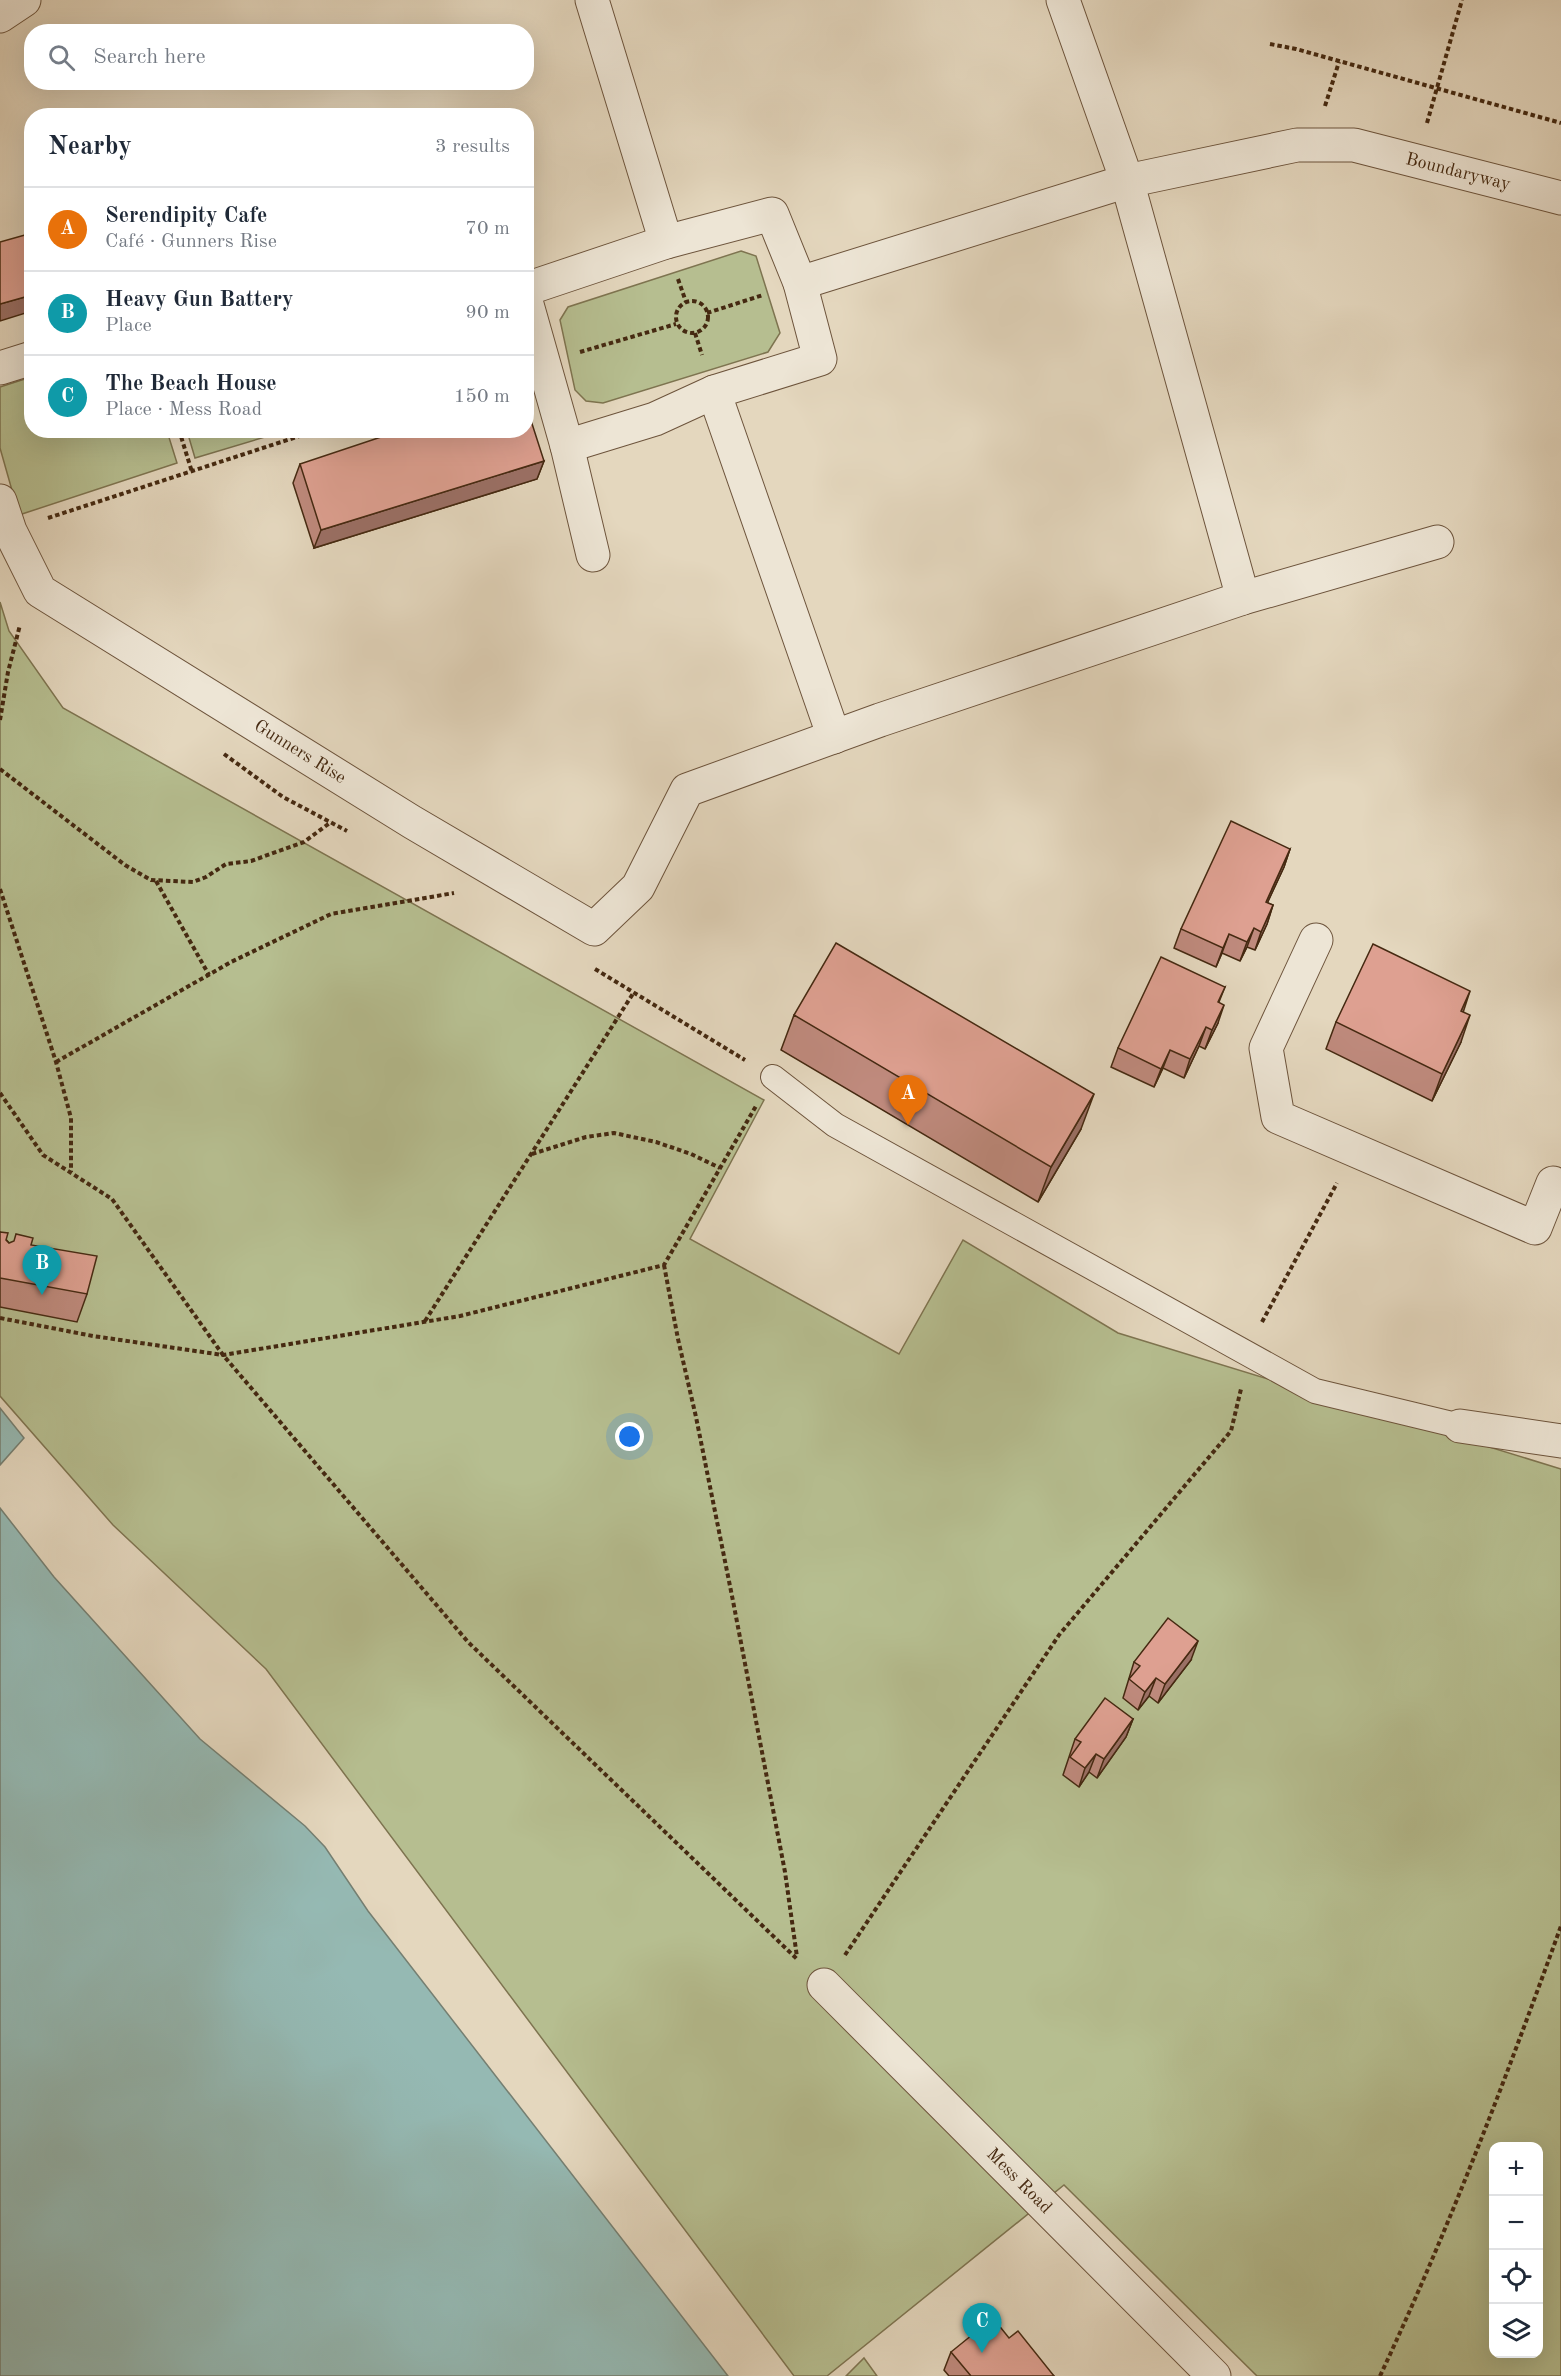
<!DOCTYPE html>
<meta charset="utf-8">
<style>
body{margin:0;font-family:"Old Standard TT",serif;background:#f6f6f7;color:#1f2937}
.controls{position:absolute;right:18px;bottom:18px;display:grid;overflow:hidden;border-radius:12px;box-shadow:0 6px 24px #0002}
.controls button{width:54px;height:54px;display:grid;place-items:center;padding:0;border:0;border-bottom:2px solid #e0e1e3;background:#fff;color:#1f2937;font:30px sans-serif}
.you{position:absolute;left:630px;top:1437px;width:21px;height:21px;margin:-15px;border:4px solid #fff;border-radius:50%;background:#1a73e8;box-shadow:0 0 0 9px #1a73e833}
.badge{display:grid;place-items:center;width:39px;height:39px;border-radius:50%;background:#8f2418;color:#fff;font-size:20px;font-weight:700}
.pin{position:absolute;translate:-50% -50px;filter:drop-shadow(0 2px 3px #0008)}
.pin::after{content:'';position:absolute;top:32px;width:21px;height:18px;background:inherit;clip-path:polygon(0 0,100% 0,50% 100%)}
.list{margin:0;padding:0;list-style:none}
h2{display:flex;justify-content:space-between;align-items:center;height:78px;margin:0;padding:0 24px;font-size:26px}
h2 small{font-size:20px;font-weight:400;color:#747a83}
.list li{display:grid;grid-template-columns:39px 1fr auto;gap:18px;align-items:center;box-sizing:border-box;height:84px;padding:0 24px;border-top:2px solid #e0e1e3}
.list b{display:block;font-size:22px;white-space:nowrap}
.list p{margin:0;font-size:20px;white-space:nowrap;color:#747a83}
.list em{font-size:20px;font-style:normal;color:#747a83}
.icon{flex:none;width:33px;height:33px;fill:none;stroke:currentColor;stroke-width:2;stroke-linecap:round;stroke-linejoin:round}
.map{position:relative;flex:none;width:1561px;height:2376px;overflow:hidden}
.search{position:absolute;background:#fff;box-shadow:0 6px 24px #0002;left:24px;top:24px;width:510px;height:66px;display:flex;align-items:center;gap:15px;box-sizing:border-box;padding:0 21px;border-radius:24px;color:#747a83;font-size:22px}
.panel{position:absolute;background:#fff;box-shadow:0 6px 24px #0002;left:24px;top:108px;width:510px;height:330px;border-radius:24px}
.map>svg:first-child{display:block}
.green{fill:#b6be90;stroke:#7e7450;stroke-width:1.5;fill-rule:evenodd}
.water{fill:#95b9b3;stroke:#757f72;stroke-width:1.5}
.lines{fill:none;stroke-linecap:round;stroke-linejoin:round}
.service-casing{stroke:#6d543c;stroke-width:26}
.minor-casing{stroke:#6d543c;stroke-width:35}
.path{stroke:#452911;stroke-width:4;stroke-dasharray:4.5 3;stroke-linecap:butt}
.service{stroke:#ede5d5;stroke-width:24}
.minor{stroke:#ede5d5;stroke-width:33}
.wall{fill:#bf8a7d;stroke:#452911;stroke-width:1.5}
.shaded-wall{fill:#9b7066;stroke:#452911;stroke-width:1.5}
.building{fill:#dea091;stroke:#452911;stroke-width:1.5}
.labels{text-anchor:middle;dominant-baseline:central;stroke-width:6;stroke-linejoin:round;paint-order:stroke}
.street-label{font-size:18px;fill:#452911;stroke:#ede5d5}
</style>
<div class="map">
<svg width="1561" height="2376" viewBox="0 0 1561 2376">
<rect width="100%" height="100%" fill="#e4d7be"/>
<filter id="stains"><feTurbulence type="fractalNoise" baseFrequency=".00333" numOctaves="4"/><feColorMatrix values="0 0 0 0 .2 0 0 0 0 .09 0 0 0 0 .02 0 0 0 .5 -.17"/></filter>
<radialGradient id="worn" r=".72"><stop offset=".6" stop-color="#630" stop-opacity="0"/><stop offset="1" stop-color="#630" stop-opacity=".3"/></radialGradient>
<!-- green -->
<g class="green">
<path d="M741 251 756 256 780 333 768 352 603 403 586 401 575 390 560 320 568 307Z"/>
<path d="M31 377 32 430 167 431 177 463 19 515 0 448V387Z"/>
<path d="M187 431V430L285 431 195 458Z"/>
<path d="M0 602 9 631 63 708 764 1100 690 1239 899 1354 963 1240 1118 1333 1561 1469V2376H1257L1064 2185 827 2376H794L266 1669 113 1525 0 1396ZM1494 2146H1538V2354H1494Z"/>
<path d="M864 2358 877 2376H846Z"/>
</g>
<!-- water -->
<g class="water">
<path d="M0 1408 24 1438 0 1465Z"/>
<path d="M0 1508 54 1577 200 1739 305 1826 325 1847 368 1911 728 2376H0Z"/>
</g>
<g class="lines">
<!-- service casing -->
<g class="service-casing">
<path id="service" d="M773 1077 835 1125 1315 1391 1460 1426"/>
</g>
<!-- minor casing -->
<g class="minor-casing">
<g id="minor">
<path d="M592 0 666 242"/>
<path d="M1063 0 1127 181 1243 598"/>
<path d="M0 16 24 0"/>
<path d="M800 283 1127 181 1297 145H1354L1561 198"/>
<path d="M526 289 666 242 772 214 800 283 820 359 714 392 655 419 567 446"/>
<path d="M526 301 567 446 593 555"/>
<path d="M0 368 32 358"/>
<path d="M714 392 834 737"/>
<path d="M0 501 10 531 40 591 412 822 594 929 638 887 687 790 880 720 1243 598 1437 542"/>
<path d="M1316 940 1266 1048 1278 1117 1535 1228 1553 1183 1561 1186"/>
<path d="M1460 1426 1561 1441"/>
<path d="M824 1985 1214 2376"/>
</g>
</g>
<!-- path -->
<g class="path">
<path d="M1270 44 1296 49 1561 123"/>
<path d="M1325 106 1339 62"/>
<path d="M1427 123 1462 0"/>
<path d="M678 279 686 302"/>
<circle cx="692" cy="317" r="16"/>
<path d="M707 313 763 295"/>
<path d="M695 333 702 355"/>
<path d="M580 352 676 324"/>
<path d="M179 430 192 472"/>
<path d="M48 518 318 430"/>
<path d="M0 720 8 672 20 625"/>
<path d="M224 754 283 797 347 831"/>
<path d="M0 769 125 865 151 880 193 882 206 877 226 864 251 861 304 842 331 822"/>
<path d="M156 881 209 975"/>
<path d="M0 889 56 1062 71 1118V1172"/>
<path d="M595 969 745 1060"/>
<path d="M56 1062 231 962 331 914 454 893"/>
<path d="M0 1093 43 1155 112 1199 223 1355 468 1642 798 1960"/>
<path d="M532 1154 586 1137 614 1133 656 1142 691 1154 720 1168"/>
<path d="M664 1265 678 1339 696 1417 733 1601 785 1872 797 1957"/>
<path d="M0 1318 93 1336 223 1355 460 1316 664 1265 756 1106"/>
<path d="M425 1321 634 992"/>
<path d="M1262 1322 1337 1183"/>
<path d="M845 1955 1059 1635 1231 1431 1241 1389"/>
<path d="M1380 2376C1449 2229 1506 2078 1561 1926"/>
</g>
<!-- service -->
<use href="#service" class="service"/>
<!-- minor -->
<use href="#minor" class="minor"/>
</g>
<!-- wall -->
<g class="wall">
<path d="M544 461 537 479 314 548 293 483 300 464Z"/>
<path d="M1290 849 1284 867 1267 903 1273 905 1267 924 1255 950 1247 947 1240 961 1222 953 1216 967 1174 948 1181 929Z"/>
<path d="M1225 987 1219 1002 1218 1023 1205 1049 1199 1046 1184 1078 1163 1068 1154 1087 1111 1067 1118 1048Z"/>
<path d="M1463 1012 1461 1042 1432 1101 1326 1049 1336 1022Z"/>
<path d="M794 1015 1081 1129 1038 1202 781 1050Z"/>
<path d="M0 1232 9 1243 31 1245 87 1294 77 1322 0 1307Z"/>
<path d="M1191 1660 1158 1703 1149 1696 1138 1710 1123 1698 1134 1662Z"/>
<path d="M1133 1719 1126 1737 1097 1778 1089 1772 1079 1787 1063 1775 1075 1739Z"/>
<path d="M1009 2338 1054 2376H949L944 2370 951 2352Z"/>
</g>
<!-- shaded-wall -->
<g class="shaded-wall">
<path d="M32 295V311L0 321V304Z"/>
<path d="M544 461 537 479 314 548 321 530Z"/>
<path d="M1290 849 1284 867 1259 921 1266 902Z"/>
<path d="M1273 905 1267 924 1255 950 1261 932Z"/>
<path d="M1254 928 1247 947 1240 961 1247 942Z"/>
<path d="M1229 934 1222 953 1216 967 1223 948Z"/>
<path d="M1470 991 1461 1019V1011Z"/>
<path d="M1224 1005 1218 1023 1205 1049 1212 1030Z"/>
<path d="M1470 1015 1461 1042 1432 1101 1442 1074Z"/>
<path d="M1206 1027 1199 1046 1184 1078 1190 1059Z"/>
<path d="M1170 1050 1163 1068 1154 1087 1161 1069Z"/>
<path d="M1094 1094 1081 1129 1038 1202 1051 1167Z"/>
<path d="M1198 1641 1191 1660 1158 1703 1165 1684Z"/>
<path d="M1156 1678 1149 1696 1138 1710 1145 1692Z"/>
<path d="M1133 1719 1126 1737 1097 1778 1104 1759Z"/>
<path d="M1096 1754 1089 1772 1079 1787 1085 1768Z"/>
</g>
<!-- building -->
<g class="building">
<path d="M32 233V295L0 304V242Z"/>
<path d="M526 405 544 461 321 530 300 464 402 430H526Z"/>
<path d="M1231 821 1290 849 1266 902 1273 905 1261 932 1254 928 1247 942 1229 934 1223 948 1181 929Z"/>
<path d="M836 943 1094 1094 1051 1167 794 1015Z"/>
<path d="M1373 944 1470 991 1461 1011 1470 1015 1442 1074 1336 1022Z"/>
<path d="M1161 957 1225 987 1218 1002 1224 1005 1212 1030 1206 1027 1190 1059 1170 1050 1161 1069 1118 1048Z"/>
<path d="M0 1232 8 1233 6 1240 9 1243 14 1241 16 1234 33 1238 31 1245 97 1256 87 1294 0 1278Z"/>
<path d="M1168 1618 1198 1641 1165 1684 1156 1678 1145 1692 1129 1679 1140 1666 1134 1662Z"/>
<path d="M1105 1698 1133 1719 1104 1759 1096 1754 1085 1768 1070 1757 1081 1742 1075 1739Z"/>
<path d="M993 2318 1009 2338 1018 2331 1054 2376H971L951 2352Z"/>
</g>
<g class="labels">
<!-- street labels -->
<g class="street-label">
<text transform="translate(1458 172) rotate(14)">Boundaryway</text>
<text transform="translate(300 752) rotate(32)">Gunners Rise</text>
<text transform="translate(1019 2181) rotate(45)">Mess Road</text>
</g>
</g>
<rect width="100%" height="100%" filter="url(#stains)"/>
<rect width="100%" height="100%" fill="url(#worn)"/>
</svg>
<div class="controls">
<button>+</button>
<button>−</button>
<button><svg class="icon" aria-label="locate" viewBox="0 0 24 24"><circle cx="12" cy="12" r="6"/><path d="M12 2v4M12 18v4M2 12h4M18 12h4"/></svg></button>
<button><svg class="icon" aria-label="layers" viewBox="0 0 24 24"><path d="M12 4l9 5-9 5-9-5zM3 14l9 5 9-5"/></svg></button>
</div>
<div class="you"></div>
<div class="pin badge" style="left:908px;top:1125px;background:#e8710a">A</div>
<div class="pin badge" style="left:42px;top:1295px;background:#0f9aa8">B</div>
<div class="pin badge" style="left:982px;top:2353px;background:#0f9aa8">C</div>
<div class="search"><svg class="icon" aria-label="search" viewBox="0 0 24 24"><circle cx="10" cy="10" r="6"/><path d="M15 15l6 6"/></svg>Search here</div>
<section class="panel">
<h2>Nearby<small>3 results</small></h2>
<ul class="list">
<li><span class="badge" style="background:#e8710a">A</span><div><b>Serendipity Cafe</b><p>Café · Gunners Rise</p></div><em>70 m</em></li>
<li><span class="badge" style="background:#0f9aa8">B</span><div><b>Heavy Gun Battery</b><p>Place</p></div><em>90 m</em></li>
<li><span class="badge" style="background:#0f9aa8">C</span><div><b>The Beach House</b><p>Place · Mess Road</p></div><em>150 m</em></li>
</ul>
</section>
</div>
